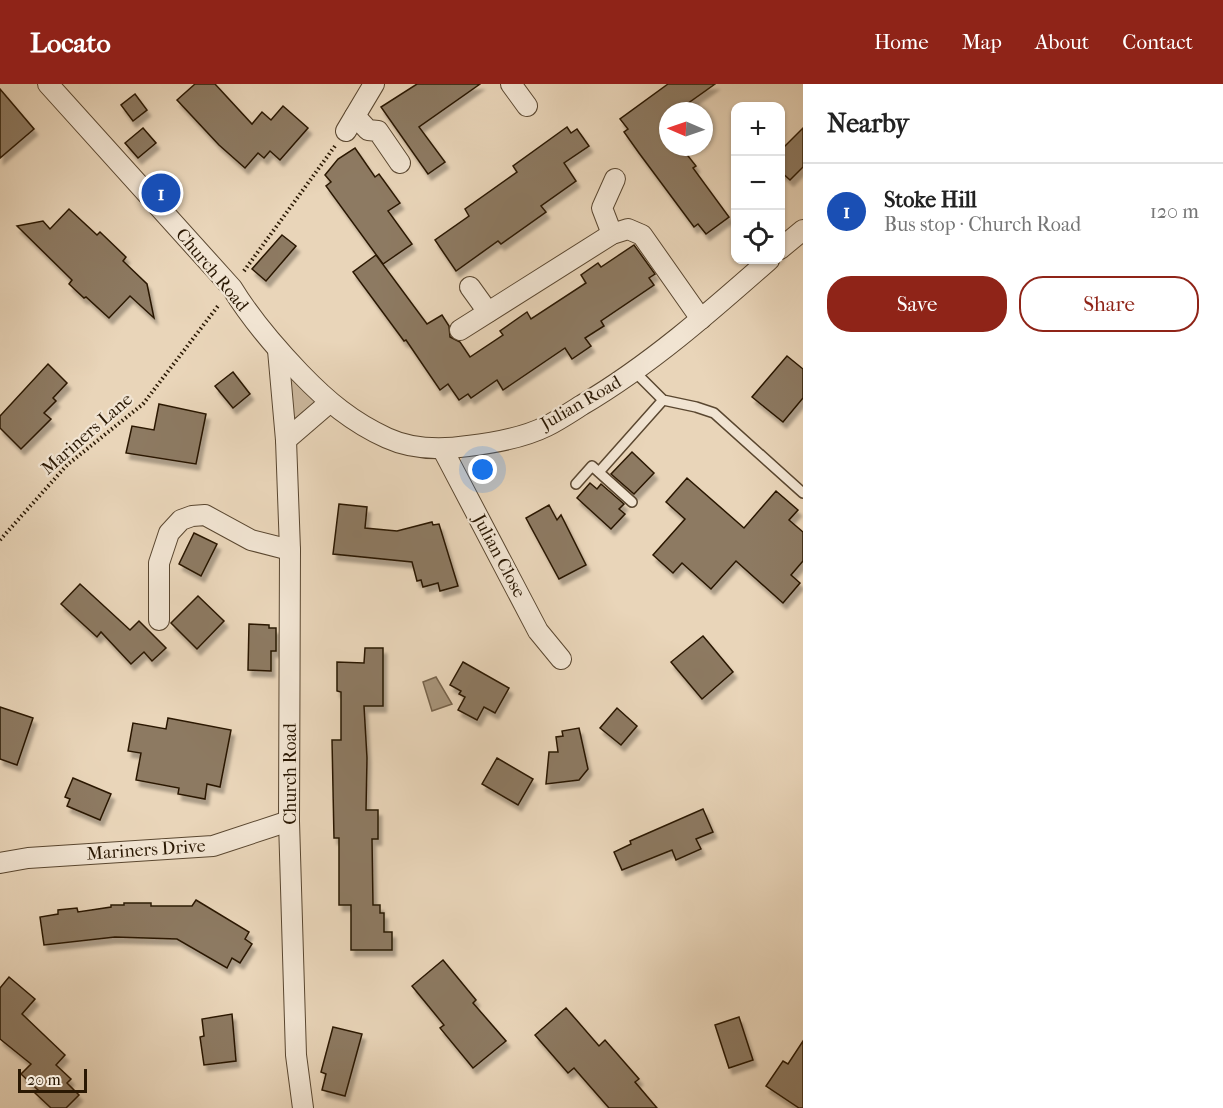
<!DOCTYPE html>
<meta charset="utf-8">
<style>
body{margin:0;font-family:"IM FELL French Canon",serif;background:#f2f2f2;color:#222}
.controls{position:absolute;right:18px;top:18px;display:grid;overflow:hidden;border-radius:12px;box-shadow:0 2px 4px #0004}
.controls button{width:54px;height:54px;display:grid;place-items:center;padding:0;border:0;border-bottom:2px solid #e0e0e0;background:#fff;color:#222;font:30px sans-serif}
.compass{position:absolute;left:659px;top:18px;width:54px;height:54px;border-radius:50%;background:#fff;box-shadow:0 2px 4px #0004;rotate:272deg}
.scale{position:absolute;left:18px;bottom:15px;width:69px;box-sizing:border-box;padding-left:6px;border:3px solid #2a1803;border-top:0;font-size:16px;line-height:21px;white-space:nowrap;color:#2a1803;-webkit-text-stroke:4px #f1e4d2;paint-order:stroke}
.you{position:absolute;left:483px;top:386px;width:21px;height:21px;margin:-15px;border:4px solid #fff;border-radius:50%;background:#1a73e8;box-shadow:0 0 0 9px #1a73e833}
.badge{display:grid;place-items:center;width:39px;height:39px;border-radius:50%;background:#8f2418;color:#fff;font-size:20px;font-weight:700}
.pin{position:absolute;translate:-50% -50%;border:3px solid #fff;box-shadow:0 2px 6px #0006}
.list{margin:0;padding:0;list-style:none}
h2{display:flex;justify-content:space-between;align-items:center;height:78px;margin:0;padding:0 24px;font-size:26px}
h2 small{font-size:20px;font-weight:400;color:#767676}
.list li{display:grid;grid-template-columns:39px 1fr auto;gap:18px;align-items:center;box-sizing:border-box;height:96px;padding:0 24px;border-top:2px solid #e0e0e0}
.list b{display:block;font-size:22px;white-space:nowrap}
.list p{margin:0;font-size:20px;white-space:nowrap;color:#767676}
.list em{font-size:20px;font-style:normal;color:#767676}
.actions{display:flex;gap:12px;padding:18px 24px}
.actions a{flex:1;padding:14px 0;border:2px solid #8f2418;border-radius:24px;text-align:center;font-size:21px;color:#8f2418}
.actions .main{background:#8f2418;color:#fff}
.icon{flex:none;width:33px;height:33px;fill:none;stroke:currentColor;stroke-width:2;stroke-linecap:round;stroke-linejoin:round}
.map{position:relative;flex:none;width:803px;height:1024px;overflow:hidden}
header{display:flex;align-items:center;gap:36px;box-sizing:border-box;height:84px;padding:0 30px;background:#8f2418;color:#fff}
header strong{font-size:28px}
nav{display:flex;gap:33px;margin-inline-start:auto;font-size:21px}
main{display:flex}
aside{flex:1;background:#fff}
.map>svg:first-child{display:block}
.green{fill:#c9b59a;stroke:#7a664e;stroke-width:1.5}
.water{fill:#a8957b;stroke:#76634b;stroke-width:1.5}
.building{fill:#8d7a62;stroke:#2a1803;stroke-width:1.5;filter:url(#shadow)}
.lines{fill:none;stroke-linecap:round;stroke-linejoin:round}
.lane-casing{stroke:#5a4730;stroke-width:12}
.street-casing{stroke:#5a4730;stroke-width:22}
.path{stroke:#2a1803;stroke-width:4;stroke-dasharray:1.5 3;stroke-linecap:butt}
.lane{stroke:#f1e4d2;stroke-width:9}
.street{stroke:#f1e4d2;stroke-width:20}
.labels{text-anchor:middle;dominant-baseline:central;stroke-width:4.5;stroke-linejoin:round;paint-order:stroke}
.street-label{font-size:18px;fill:#2a1803;stroke:#f1e4d2}
</style>
<header>
<strong>Locato</strong>
<nav><a>Home</a><a>Map</a><a>About</a><a>Contact</a></nav>
</header>
<main>
<div class="map">
<svg width="803" height="1024" viewBox="0 0 803 1024">
<defs>
<filter id="shadow"><feDropShadow dx="3.5" dy="6" stdDeviation="1.5" flood-color="#0004"/></filter>
</defs>
<rect width="100%" height="100%" fill="#e9d5b9"/>
<filter id="stains"><feTurbulence type="fractalNoise" baseFrequency=".00333" numOctaves="4"/><feColorMatrix values="0 0 0 0 .2 0 0 0 0 .09 0 0 0 0 .02 0 0 0 .5 -.17"/></filter>
<radialGradient id="worn" r=".72"><stop offset=".6" stop-color="#630" stop-opacity="0"/><stop offset="1" stop-color="#630" stop-opacity=".3"/></radialGradient>
<!-- green -->
<path class="green" d="M288 284 318 316 290 339Z"/>
<!-- water -->
<path class="water" d="M436 593 452 620 432 627 423 598Z"/>
<!-- building -->
<g class="building">
<path d="M195 0H215L252 40 262 28 271 36 283 22 308 44 280 76 270 67 264 74 258 69 245 84 219 61 177 16Z"/>
<path d="M417 0H480L419 43 445 78 428 90 381 23Z"/>
<path d="M668 0H715L677 27H668V63H681L696 82 693 84 729 133 706 150 698 140 694 143 639 69 624 48 628 45 620 35Z"/>
<path d="M0 5 34 45 0 74Z"/>
<path d="M135 10 147 26 133 37 121 21Z"/>
<path d="M567 43 571 49 577 45 589 62 564 79 576 97 541 122 546 128 501 160 498 157 456 187 435 156 469 132 465 125 517 88 513 82Z"/>
<path d="M143 44 156 59 138 74 125 59Z"/>
<path d="M803 44V83L790 96 780 87V67Z"/>
<path d="M355 64 375 93 379 90 400 119 388 127 412 160 383 180 326 102 331 98 325 91 338 75Z"/>
<path d="M69 125 97 151 100 148 126 173 123 177 147 200 154 234 130 212 109 234 86 213 84 214 69 200 72 196 17 142 43 137 50 145Z"/>
<path d="M282 151 296 162 266 197 252 185Z"/>
<path d="M634 161 655 190 649 194 654 201 601 237 604 242 585 254 591 262 572 275 565 264 503 306 497 296 471 314 468 310 459 316 448 300 440 306 406 256 404 257 353 188 376 171 427 240 442 231 449 242 450 253 460 258 470 273 503 251 500 247 527 228 531 235 586 199 581 191 598 179 601 183Z"/>
<path d="M787 272 803 285V314L783 338 752 313Z"/>
<path d="M48 280 67 299 53 314 56 317 44 329 51 335 21 365 0 344V332Z"/>
<path d="M233 288 250 310 233 324 215 302Z"/>
<path d="M159 320 206 330 196 380 126 369 132 342 154 346Z"/>
<path d="M632 368 654 389 634 410 611 390Z"/>
<path d="M687 394 744 444 776 407 798 426 789 436 803 448V477L791 491 800 499 783 519 736 477 711 505 682 479 673 489 653 471 685 435 666 418Z"/>
<path d="M590 399 597 405 601 400 624 420 619 425 625 430 611 445 577 414Z"/>
<path d="M339 420 367 423 365 444 397 447 432 438 433 441 439 440 458 502 440 507 438 499 423 503 421 496 417 497 412 478 333 470Z"/>
<path d="M549 421 557 436 561 431 586 481 559 495 526 434Z"/>
<path d="M194 449 217 460 201 492 179 480Z"/>
<path d="M80 500 130 546 139 537 166 564 152 577 144 568 131 580 101 548 97 553 61 520Z"/>
<path d="M198 512 224 537 197 565 171 539Z"/>
<path d="M249 540 269 541V544H276V567H271V587L248 586Z"/>
<path d="M703 552 733 588 702 615 671 578Z"/>
<path d="M365 564H383V622H364L367 674 366 726H378V755H372L373 821H380V829H384V848H392V866H351V821H339V754H334L332 656H341V608L337 607V578L364 579Z"/>
<path d="M463 578 509 604 495 629 484 623 477 636 458 626 465 613 459 610 461 607 450 601Z"/>
<path d="M0 623 33 634 17 681 0 675Z"/>
<path d="M617 624 637 642 621 661 600 644Z"/>
<path d="M168 634 231 646 220 703 207 700 205 715 178 710 179 704 136 696 141 669 128 667 133 639 166 645Z"/>
<path d="M579 644 588 685 579 696 546 700 549 668H558L556 653 563 652 562 647Z"/>
<path d="M497 674 533 695 518 721 482 700Z"/>
<path d="M73 694 111 710 100 736 67 722 70 715 65 713Z"/>
<path d="M703 725 713 748 696 755 701 765 676 776 672 766 622 786 614 768 631 760 630 757Z"/>
<path d="M196 816 249 848 245 855 252 860 240 879 232 874 227 884 177 855 115 853 44 861 40 833 58 830V826L77 824 78 828 111 823V821H124V819H151V822H192Z"/>
<path d="M443 876 476 916 473 919 506 957 473 984 440 944 444 941 412 902Z"/>
<path d="M9 893 35 915 22 930 65 971 56 981 71 995 67 999 79 1011 66 1024H51L35 1009 38 1006 21 990 31 980 0 955V904Z"/>
<path d="M566 924 599 962 605 956 639 995 635 998 657 1024H609L574 984 568 989 535 951Z"/>
<path d="M232 930 236 977 204 981 200 953 204 952 202 935Z"/>
<path d="M739 933 753 976 729 984 715 941Z"/>
<path d="M333 943 362 950 345 1012 322 1006 326 990 321 988Z"/>
<path d="M803 957V1024H799L766 1002 783 977 788 980Z"/>
</g>
<g class="lines">
<!-- lane casing -->
<g class="lane-casing">
<g id="lane">
<path d="M634 287 663 316 696 323 714 329 803 409"/>
<path d="M599 388 663 316"/>
<path d="M576 400 592 382 632 418"/>
</g>
</g>
<!-- street casing -->
<g class="street-casing">
<g id="street">
<path d="M48 0 232 204C251 235 275 263 300 289 327 317 352 338 387 354 413 366 441 366 468 362 494 359 523 354 547 342 559 336 571 328 582 321 650 281 710 228 769 176"/>
<path d="M511 0 527 22"/>
<path d="M355 32 368 46 378 47 400 79"/>
<path d="M346 47 374 0"/>
<path d="M612 150 602 124 615 95"/>
<path d="M780 165 803 146"/>
<path d="M470 203 488 228"/>
<path d="M460 246 612 150 628 145 642 151 701 235"/>
<path d="M278 266 286 356 290 466 289 737 296 971 303 1024"/>
<path d="M286 356 329 319"/>
<path d="M443 366 538 547 561 575"/>
<path d="M159 536V479L169 449 181 436 192 432 205 431 251 456 290 466"/>
<path d="M0 779 28 774 213 762 289 737"/>
</g>
</g>
<!-- path -->
<g class="path">
<path d="M244 187 335 62"/>
<path d="M0 456 67 381 143 320 218 222"/>
</g>
<!-- lane -->
<use href="#lane" class="lane"/>
<!-- street -->
<use href="#street" class="street"/>
</g>
<g class="labels">
<!-- street labels -->
<g class="street-label">
<text transform="translate(212 186) rotate(50)">Church Road</text>
<text transform="translate(581 319) rotate(-30)">Julian Road</text>
<text transform="translate(87 350) rotate(-41)">Mariners Lane</text>
<text transform="translate(499 472) rotate(62)">Julian Close</text>
<text transform="translate(290 690) rotate(-90)">Church Road</text>
<text transform="translate(146 766) rotate(-4)">Mariners Drive</text>
</g>
</g>
<rect width="100%" height="100%" filter="url(#stains)"/>
<rect width="100%" height="100%" fill="url(#worn)"/>
</svg>
<div class="controls">
<button>+</button>
<button>−</button>
<button><svg class="icon" aria-label="locate" viewBox="0 0 24 24"><circle cx="12" cy="12" r="6"/><path d="M12 2v4M12 18v4M2 12h4M18 12h4"/></svg></button>
</div>
<svg class="compass" viewBox="-18 -18 36 36"><path d="M0-13l5 13h-10z" fill="#e53935"/><path d="M0 13l5-13h-10z" fill="#767676"/></svg>
<div class="scale">20 m</div>
<div class="you"></div>
<div class="pin badge" style="left:161px;top:109px;background:#1a4fb4">1</div>
</div>
<aside>
<h2>Nearby<small></small></h2>
<ul class="list">
<li><span class="badge" style="background:#1a4fb4">1</span><div><b>Stoke Hill</b><p>Bus stop · Church Road</p></div><em>120 m</em></li>
</ul>
<div class="actions"><a class="main">Save</a><a>Share</a></div>
</aside>
</main>
